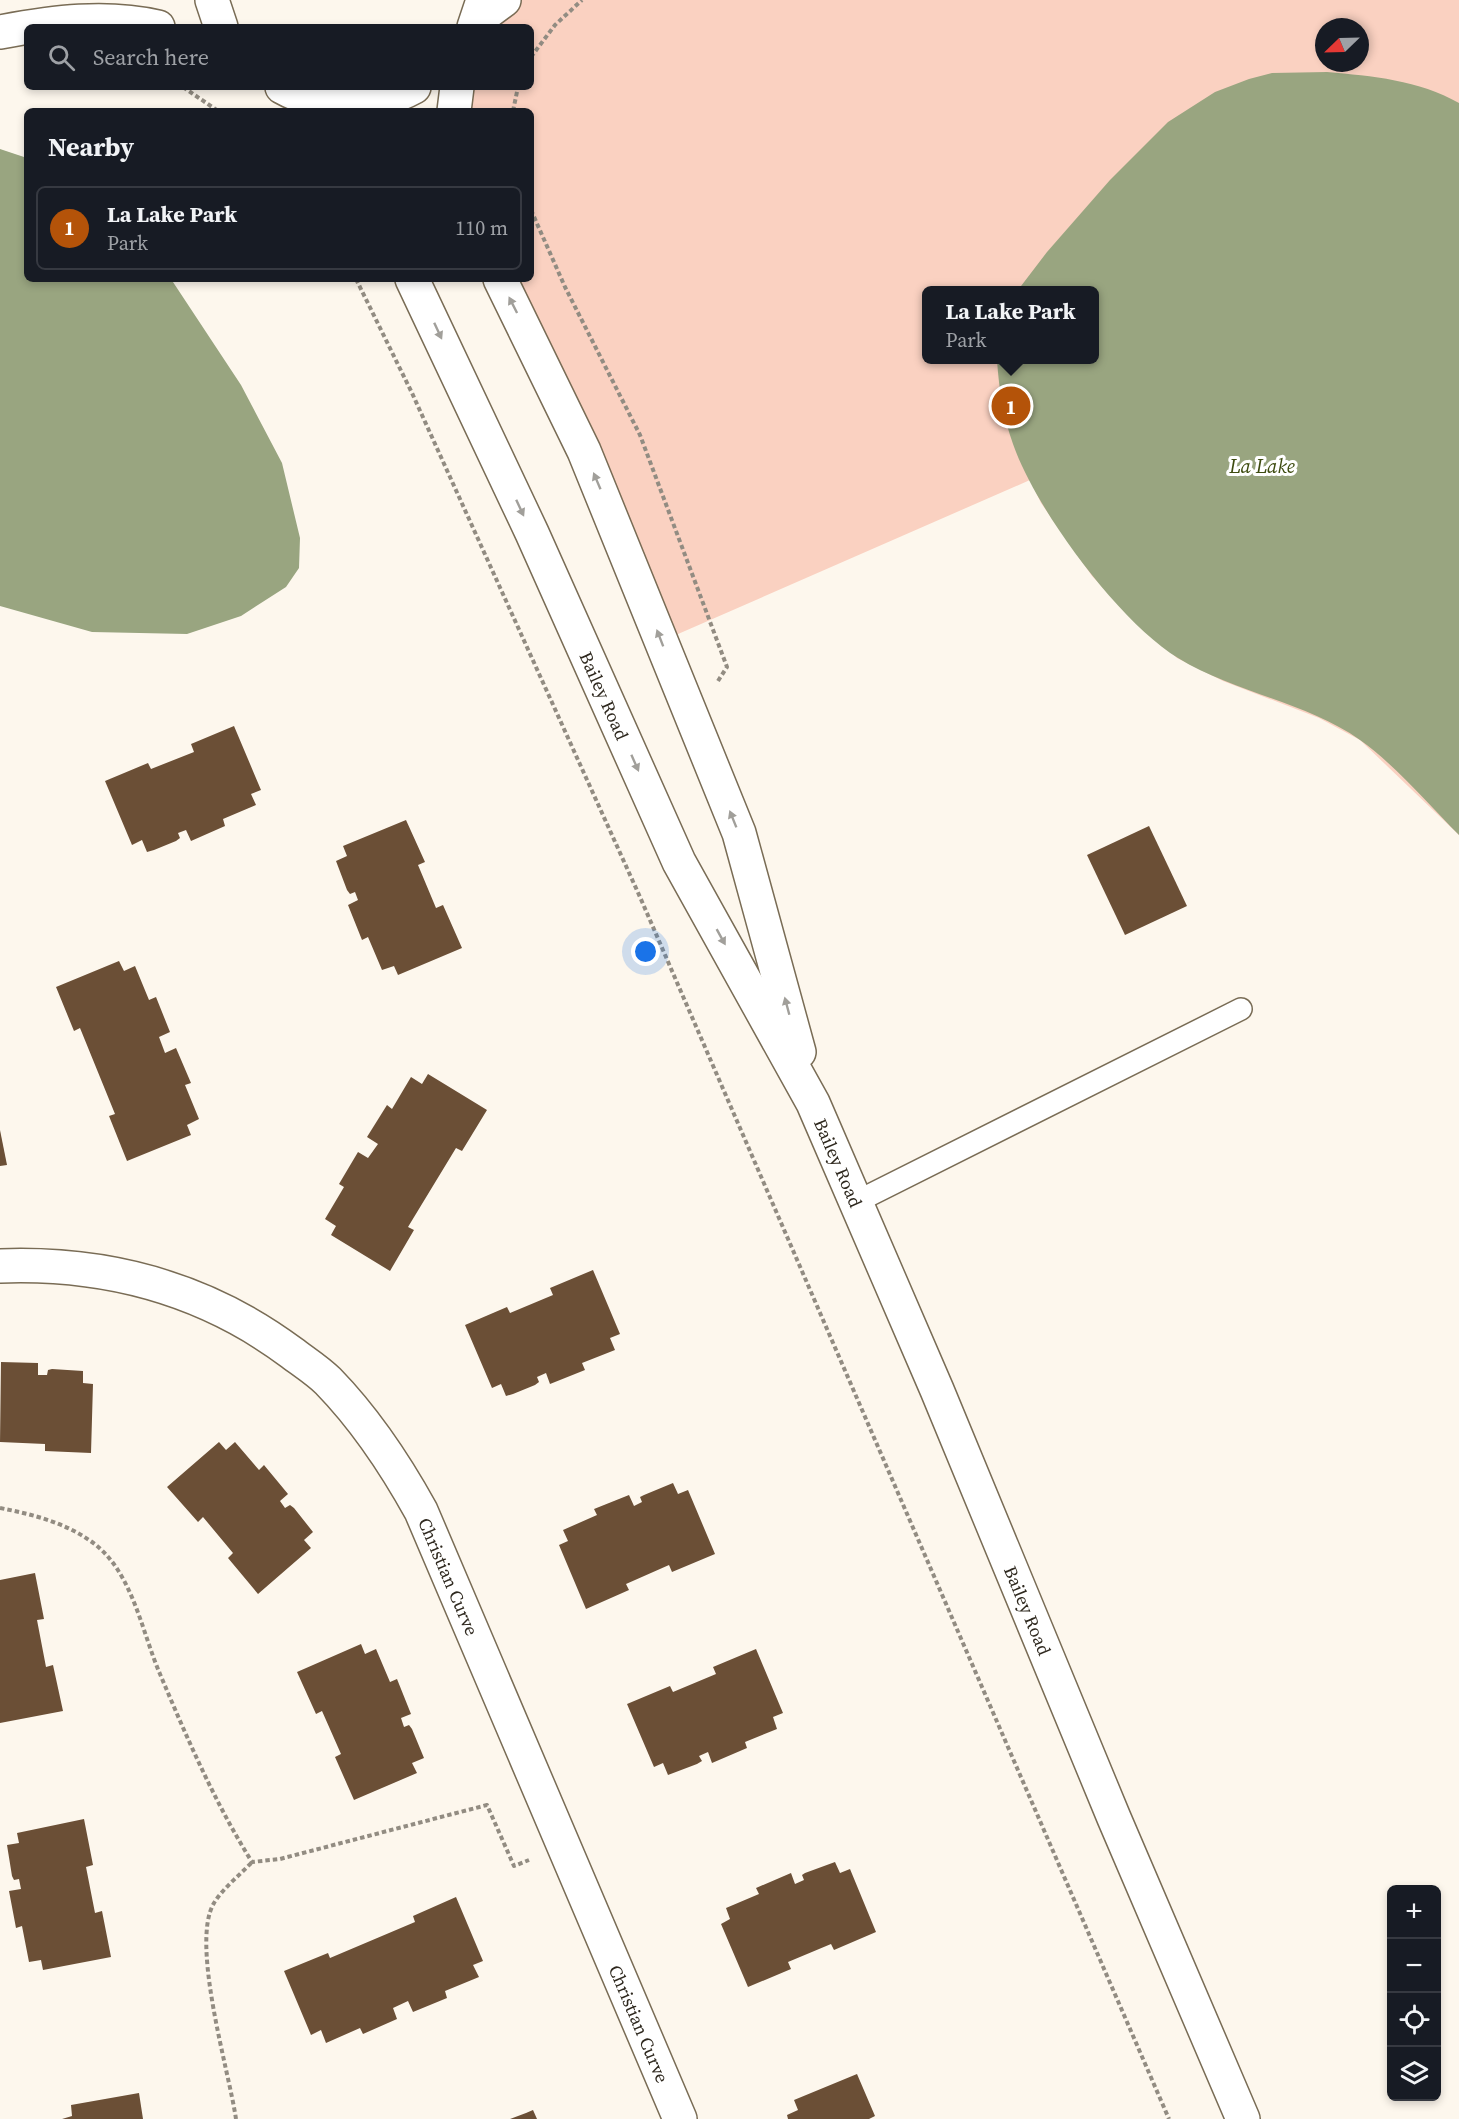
<!DOCTYPE html>
<meta charset="utf-8">
<style>
body{margin:0;font-family:"Source Serif 4",serif;background:#20242c;color:#f1f3f6}
.controls{position:absolute;right:18px;bottom:18px;display:grid;overflow:hidden;border-radius:9px;box-shadow:0 3px 9px #0003}
.controls button{width:54px;height:54px;display:grid;place-items:center;padding:0;border:0;border-bottom:2px solid #363941;background:#171b24;color:#f1f3f6;font:30px sans-serif}
.compass{position:absolute;left:1315px;top:18px;width:54px;height:54px;border-radius:50%;background:#171b24;box-shadow:0 3px 9px #0003;rotate:247deg}
.you{position:absolute;left:646px;top:952px;width:21px;height:21px;margin:-15px;border:4px solid #fff;border-radius:50%;background:#1a73e8;box-shadow:0 0 0 9px #1a73e833}
.badge{display:grid;place-items:center;width:39px;height:39px;border-radius:50%;background:#b45309;color:#fff;font-size:20px;font-weight:700}
.pin{position:absolute;translate:-50% -50%;border:3px solid #fff;box-shadow:0 2px 6px #0006}
.popup{position:absolute;left:922px;top:286px;width:177px;height:78px;box-sizing:border-box;display:grid;place-content:center;border-radius:9px;background:#171b24;filter:drop-shadow(0 2px 4px #0005);font-size:20px;white-space:nowrap;color:#9ea1a6}
.popup b{font-size:22px;color:#f1f3f6}
.popup::after{content:'';position:absolute;left:50%;top:100%;margin-left:-12px;border:12px solid transparent;border-top-color:#171b24}
.list{margin:0;padding:0;list-style:none}
h2{display:flex;justify-content:space-between;align-items:center;height:78px;margin:0;padding:0 24px;font-size:26px}
h2 small{font-size:20px;font-weight:400;color:#9ea1a6}
.list li{display:grid;grid-template-columns:39px 1fr auto;gap:18px;align-items:center;box-sizing:border-box;height:84px;margin:0 12px 12px;padding:0 12px;border:2px solid #363941;border-radius:9px}
.list b{display:block;font-size:22px;white-space:nowrap}
.list p{margin:0;font-size:20px;white-space:nowrap;color:#9ea1a6}
.list em{font-size:20px;font-style:normal;color:#9ea1a6}
.icon{flex:none;width:33px;height:33px;fill:none;stroke:currentColor;stroke-width:2;stroke-linecap:round;stroke-linejoin:round}
.map{position:relative;flex:none;width:1459px;height:2119px;overflow:hidden}
.search{position:absolute;background:#171b24;box-shadow:0 3px 9px #0003;left:24px;top:24px;width:510px;height:66px;display:flex;align-items:center;gap:15px;box-sizing:border-box;padding:0 21px;border-radius:9px;color:#9ea1a6;font-size:22px}
.panel{position:absolute;background:#171b24;box-shadow:0 3px 9px #0003;left:24px;top:108px;width:510px;height:174px;border-radius:9px}
.map>svg:first-child{display:block}
.green{fill:#fad1c1;fill-rule:evenodd}
.water{fill:#99a580}
.building{fill:#6b4f36}
.lines{fill:none;stroke-linecap:round;stroke-linejoin:round}
.service-casing{stroke:#796c55;stroke-width:24}
.minor-casing{stroke:#796c55;stroke-width:36}
.tertiary-casing{stroke:#796c55;stroke-width:36}
.secondary-casing{stroke:#796c55;stroke-width:36}
.path{stroke:#928c82;stroke-width:4;stroke-dasharray:4.5 3;stroke-linecap:butt}
.service{stroke:#fff;stroke-width:21}
.minor{stroke:#fff;stroke-width:33}
.tertiary{stroke:#fff;stroke-width:33}
.secondary{stroke:#fff;stroke-width:33}
.oneway{fill:#a19f9a}
.labels{text-anchor:middle;dominant-baseline:central;stroke-width:6;stroke-linejoin:round;paint-order:stroke}
.street-label{font-size:18px;fill:#2f291f;stroke:#fff}
.water-label{font-size:20px;font-style:italic;fill:#3d4b0f;stroke:#fff}
</style>
<div class="map">
<svg width="1459" height="2119" viewBox="0 0 1459 2119">
<rect width="100%" height="100%" fill="#fdf7ed"/>
<!-- green -->
<path class="green" d="M504 0H1459V835L1360 740 1319 718 1223 681 1177 658 1141 627 1092 576 1041 503 1030 480 662 641 500 279H531V111H454L457 87H531V27H474ZM1324 27H1360V63H1324ZM927 290H1095V360H927Z"/>
<!-- water -->
<g class="water">
<path d="M1327 72C1372 76 1419 80 1459 103V835C1430 806 1393 763 1360 740 1306 702 1235 693 1178 658 1119 622 1036 510 1013 444 1003 416 999 389 997 360H1095V290H1018L1047 252 1110 180 1168 122 1215 92 1249 79 1272 73Z"/>
<path d="M0 149 27 158V279H171L241 385 282 463 300 538 299 568 286 587 241 616 187 634 92 632 0 606Z"/>
</g>
<!-- building -->
<g class="building">
<path d="M234 726 261 790 251 794 256 805 223 819 225 826 191 841 186 830 178 833 180 838 176 841 154 850 147 852 142 840 132 845 105 781 148 763 151 769 194 752 191 744Z"/>
<path d="M406 820 425 862 418 865 436 908 443 905 462 948 398 975 394 966 382 970 368 937 362 940 348 905 358 900 355 892 350 894 347 890 336 861 347 856 343 846Z"/>
<path d="M1149 826 1187 906 1125 935 1087 855Z"/>
<path d="M119 961 124 971 135 966 149 1000 156 997 170 1032 159 1037 165 1053 176 1048 191 1083 185 1085 199 1119 187 1125 191 1135 127 1161 109 1116 115 1114 80 1028 74 1031 56 987Z"/>
<path d="M428 1074 487 1110 462 1151 456 1148 408 1227 414 1230 390 1271 331 1235 336 1226 325 1219 344 1187 339 1184 358 1152 368 1158 378 1144 367 1137 387 1105 392 1109 411 1077 422 1084Z"/>
<path d="M0 1130 7 1165 0 1166Z"/>
<path d="M593 1270 620 1334 610 1338 615 1350 582 1363 585 1370 550 1384 546 1373 537 1377 539 1382 535 1385 513 1394 506 1396 501 1384 492 1388 465 1325 507 1307 510 1313 553 1295 550 1288Z"/>
<path d="M1 1362 38 1363V1375H47L48 1370 52 1369 83 1371V1383L93 1384 91 1453 45 1451V1444L0 1442Z"/>
<path d="M219 1442 226 1450 235 1442 259 1470 264 1465 288 1494 280 1501 285 1508 290 1505 294 1508 313 1532 304 1540 311 1548 258 1594 228 1558 233 1553 203 1517 198 1522 167 1487Z"/>
<path d="M673 1483 678 1494 688 1490 715 1554 672 1572 669 1565 626 1584 629 1590 586 1609 559 1545 568 1541 563 1530 597 1515 594 1509 629 1495 634 1506 642 1502 640 1497 644 1495Z"/>
<path d="M35 1573 44 1619 37 1620 46 1667 53 1665 63 1711 0 1723V1580Z"/>
<path d="M361 1644 365 1654 376 1649 390 1682 397 1679 411 1714 401 1718 404 1727 409 1725 412 1729 424 1758 412 1763 417 1773 354 1800 335 1757 341 1754 322 1711 316 1714 297 1672Z"/>
<path d="M756 1649 783 1713 773 1717 777 1729 745 1742 747 1748 712 1763 708 1752 699 1756 702 1761 697 1764 668 1775 663 1763 654 1767 627 1704 670 1686 673 1692 716 1674 713 1667Z"/>
<path d="M84 1819 93 1865 86 1867 95 1913 102 1911 111 1957 43 1970 41 1960 29 1962 22 1926 16 1928 9 1891 21 1889 19 1879 14 1880 12 1876 7 1845 19 1843 17 1833Z"/>
<path d="M835 1862 840 1873 850 1869 876 1932 834 1950 831 1944 788 1962 791 1969 748 1987 721 1924 730 1919 726 1908 759 1894 756 1888 791 1873 795 1884 804 1880 802 1875 805 1873Z"/>
<path d="M456 1897 483 1961 473 1965 479 1977 445 1991 447 1998 413 2012 408 2001 393 2008 397 2019 363 2034 360 2028 326 2043 321 2030 311 2035 284 1971 328 1953 330 1958 415 1922 413 1916Z"/>
<path d="M857 2074 875 2116 869 2119H788L787 2115 798 2110 794 2100Z"/>
<path d="M139 2093 143 2119H62L72 2116 71 2105Z"/>
<path d="M533 2110 537 2119H510L526 2113Z"/>
</g>
<g class="lines">
<!-- service casing -->
<g class="service-casing">
<path id="service" d="M856 1202 1241 1009"/>
</g>
<!-- minor casing -->
<g class="minor-casing">
<g id="minor">
<path id="s1" d="M0 1266C108 1262 205 1288 292 1353 304 1362 318 1371 328 1381 366 1420 395 1464 421 1511L680 2119"/>
</g>
</g>
<!-- tertiary casing -->
<g class="tertiary-casing">
<g id="tertiary">
<path d="M477 20 504 0"/>
<path d="M0 32C53 22 106 15 158 27"/>
</g>
</g>
<!-- secondary casing -->
<g class="secondary-casing">
<g id="secondary">
<path d="M212 0 221 27"/>
<path d="M474 27 483 0"/>
<path d="M282 87C321 109 374 109 414 87"/>
<path d="M454 111 457 87"/>
<path id="s2" d="M412 279 532 533 679 862 813 1103 937 1390 1114 1818 1243 2119"/>
<path d="M500 279 584 451 739 833 799 1052"/>
</g>
</g>
<!-- path -->
<g class="path">
<path d="M531 57 555 25 582 0"/>
<path d="M183 87 218 111"/>
<path d="M513 111 518 87"/>
<path d="M531 210 565 287 640 435 727 667 718 681"/>
<path d="M356 279 412 393 640 897 1169 2119"/>
<path d="M0 1508C31 1514 63 1522 89 1540 132 1568 141 1630 160 1674 187 1738 215 1803 252 1862L280 1859 487 1805 514 1866 529 1860"/>
<path d="M236 2119C229 2071 190 1943 214 1903 223 1888 240 1875 252 1862"/>
</g>
<!-- service -->
<use href="#service" class="service"/>
<!-- minor -->
<use href="#minor" class="minor"/>
<!-- tertiary -->
<use href="#tertiary" class="tertiary"/>
<!-- secondary -->
<use href="#secondary" class="secondary"/>
</g>
<!-- one-way arrows -->
<defs><path id="oneway-solid" d="M-6-.8H1V-3.2L6.5 0L1 3.2V.8H-6Z" transform="scale(1.5)"/></defs>
<g class="oneway">
<use href="#oneway-solid" transform="translate(513 305) rotate(-117)"/>
<use href="#oneway-solid" transform="translate(438 331) rotate(65)"/>
<use href="#oneway-solid" transform="translate(597 481) rotate(-113)"/>
<use href="#oneway-solid" transform="translate(520 508) rotate(65)"/>
<use href="#oneway-solid" transform="translate(660 638) rotate(-111)"/>
<use href="#oneway-solid" transform="translate(635 763) rotate(66)"/>
<use href="#oneway-solid" transform="translate(733 819) rotate(-112)"/>
<use href="#oneway-solid" transform="translate(721 937) rotate(61)"/>
<use href="#oneway-solid" transform="translate(787 1006) rotate(-105)"/>
</g>
<g class="labels">
<!-- street labels -->
<g class="street-label">
<text stroke="none"><textPath href="#s2" startOffset="459">Bailey Road</textPath></text>
<text stroke="none"><textPath href="#s2" startOffset="982">Bailey Road</textPath></text>
<text stroke="none"><textPath href="#s1" startOffset="588">Christian Curve</textPath></text>
<text stroke="none"><textPath href="#s2" startOffset="1468">Bailey Road</textPath></text>
<text stroke="none"><textPath href="#s1" startOffset="1074">Christian Curve</textPath></text>
</g>
<!-- water labels -->
<g class="water-label">
<text x="1262" y="466">La Lake</text>
</g>
</g>
</svg>
<div class="controls">
<button>+</button>
<button>−</button>
<button><svg class="icon" aria-label="locate" viewBox="0 0 24 24"><circle cx="12" cy="12" r="6"/><path d="M12 2v4M12 18v4M2 12h4M18 12h4"/></svg></button>
<button><svg class="icon" aria-label="layers" viewBox="0 0 24 24"><path d="M12 4l9 5-9 5-9-5zM3 14l9 5 9-5"/></svg></button>
</div>
<svg class="compass" viewBox="-18 -18 36 36"><path d="M0-13l5 13h-10z" fill="#e53935"/><path d="M0 13l5-13h-10z" fill="#9ea1a6"/></svg>
<div class="you"></div>
<div class="pin badge" style="left:1011px;top:406px">1</div>
<div class="popup"><b>La Lake Park</b>Park</div>
<div class="search"><svg class="icon" aria-label="search" viewBox="0 0 24 24"><circle cx="10" cy="10" r="6"/><path d="M15 15l6 6"/></svg>Search here</div>
<section class="panel">
<h2>Nearby<small></small></h2>
<ul class="list">
<li><span class="badge">1</span><div><b>La Lake Park</b><p>Park</p></div><em>110 m</em></li>
</ul>
</section>
</div>
